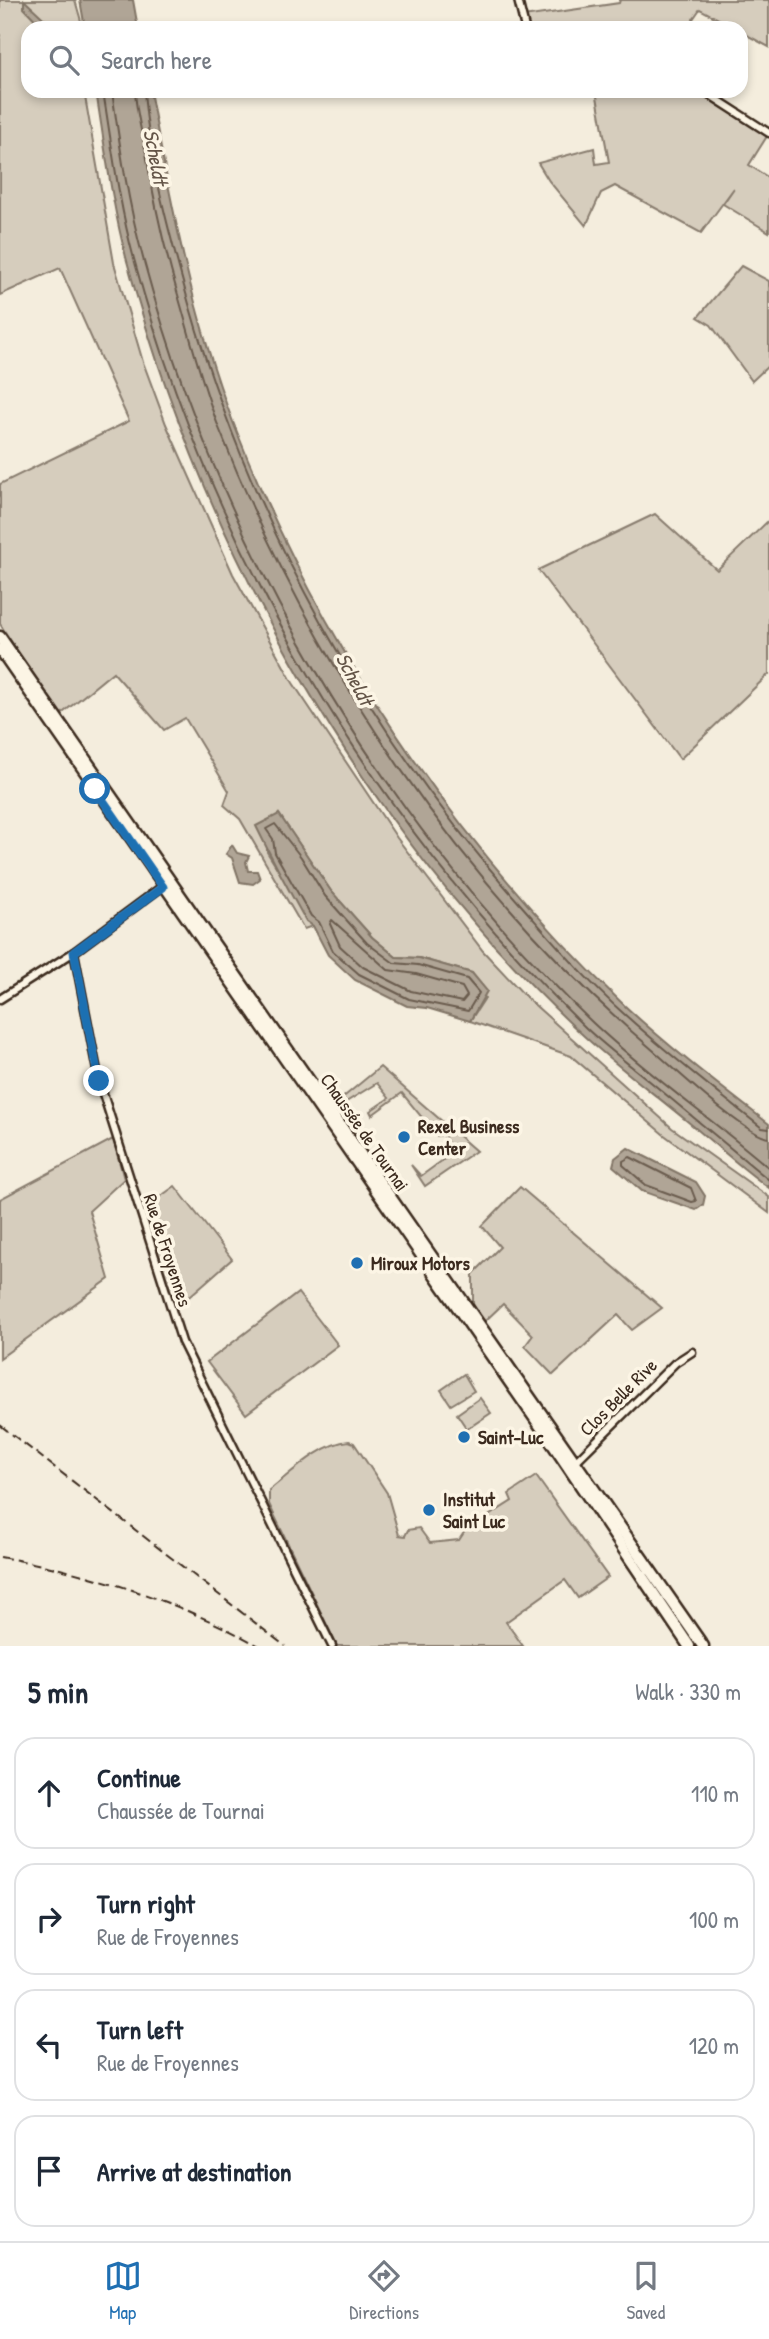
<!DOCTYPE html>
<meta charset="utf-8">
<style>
body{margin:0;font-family:"Patrick Hand",sans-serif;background:#f6f6f7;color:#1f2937}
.stop{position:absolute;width:21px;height:21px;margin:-16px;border:5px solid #1f6fb2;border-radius:50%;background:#fff}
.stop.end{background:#1f6fb2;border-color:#fff;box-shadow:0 2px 7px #0008}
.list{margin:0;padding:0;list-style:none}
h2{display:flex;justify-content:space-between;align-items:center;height:91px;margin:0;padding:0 28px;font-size:30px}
h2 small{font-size:23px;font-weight:400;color:#747a83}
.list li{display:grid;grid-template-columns:46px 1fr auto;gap:21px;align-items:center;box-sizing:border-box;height:112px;margin:0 14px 14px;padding:0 14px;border:2px solid #e0e1e3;border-radius:21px}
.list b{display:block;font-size:26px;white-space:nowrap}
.list p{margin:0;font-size:23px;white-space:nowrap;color:#747a83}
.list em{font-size:23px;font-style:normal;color:#747a83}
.icon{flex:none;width:38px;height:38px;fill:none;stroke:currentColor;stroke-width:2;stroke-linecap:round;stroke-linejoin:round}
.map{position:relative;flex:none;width:769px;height:1646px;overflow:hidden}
.search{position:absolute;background:#fff;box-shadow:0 4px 10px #0003;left:21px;right:21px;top:21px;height:77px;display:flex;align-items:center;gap:18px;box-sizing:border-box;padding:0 24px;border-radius:21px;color:#747a83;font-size:26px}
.sheet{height:595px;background:#fff}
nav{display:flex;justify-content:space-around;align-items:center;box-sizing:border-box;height:98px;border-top:2px solid #e0e1e3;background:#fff;font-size:19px;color:#747a83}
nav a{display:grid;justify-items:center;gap:4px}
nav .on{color:#1f6fb2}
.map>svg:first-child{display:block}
.green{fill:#d6cdbd;stroke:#887c6e;stroke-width:2}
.water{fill:#b0a596;stroke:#817466;stroke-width:2}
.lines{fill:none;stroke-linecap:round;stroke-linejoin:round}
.shore{stroke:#6a5b4e;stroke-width:2}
.street-casing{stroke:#3b2a1e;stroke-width:11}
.primary-casing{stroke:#3b2a1e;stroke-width:15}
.street{stroke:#fcf5e5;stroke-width:6}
.primary{stroke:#fcf5e5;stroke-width:10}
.rail{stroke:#3b2a1e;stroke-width:2;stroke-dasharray:10 5;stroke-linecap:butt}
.route{stroke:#1f6fb2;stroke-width:9}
.poi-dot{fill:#1f6fb2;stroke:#fcf5e5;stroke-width:2.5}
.labels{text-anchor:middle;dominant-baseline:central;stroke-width:7;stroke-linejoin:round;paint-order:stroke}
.poi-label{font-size:19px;font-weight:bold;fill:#3b2a1e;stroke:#fcf5e5;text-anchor:start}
.street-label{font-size:19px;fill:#3b2a1e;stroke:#fcf5e5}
.water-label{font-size:21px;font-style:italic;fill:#645548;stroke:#fcf5e5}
</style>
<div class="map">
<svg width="769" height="1646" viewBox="0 0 769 1646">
<rect width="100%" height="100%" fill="#f4eddd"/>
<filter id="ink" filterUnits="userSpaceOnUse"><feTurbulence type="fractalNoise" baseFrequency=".0143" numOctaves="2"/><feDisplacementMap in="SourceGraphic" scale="14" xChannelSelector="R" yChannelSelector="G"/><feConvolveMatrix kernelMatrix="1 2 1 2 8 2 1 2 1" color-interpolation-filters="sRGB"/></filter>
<g filter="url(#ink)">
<!-- green -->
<g class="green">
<path d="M0 0H75L83 28H28V91H84L114 263 143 362 166 424 233 574 293 683 397 838 483 951 527 998 672 1128 769 1197V1213L663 1134 571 1056 470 1021 485 998 472 973 419 958 396 957 372 937 331 891 279 814 267 841V852L313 926 304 929 240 819 224 805 229 791 185 718 164 730 113 672 59 716 0 624V484L129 421 60 268 0 295Z"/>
<path d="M620 0H769V47L741 32V28H735L700 9 693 19 694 28H528L523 17 619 3Z"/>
<path d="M596 91H707L769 133 749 165 769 178V232L723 204 734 188 701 233 615 186 601 193 586 226 549 181 538 163 594 148 596 164 609 162Z"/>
<path d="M741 266 769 281V365L752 381 711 325 698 317Z"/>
<path d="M655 514 717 570 769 520V674L680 759 538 570Z"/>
<path d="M380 1067 476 1151 425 1186 411 1165 421 1176 454 1152 443 1135 437 1136 402 1093 372 1115 370 1111 389 1098 377 1083 338 1107 356 1133 361 1131 357 1137 336 1108 335 1104Z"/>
<path d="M113 1139 124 1179 89 1211 109 1279 0 1358V1199Z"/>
<path d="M175 1186 232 1259 174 1310 143 1209Z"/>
<path d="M520 1187 662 1308 632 1330 618 1315 553 1375 525 1346 533 1335 503 1304 483 1323 473 1304V1274L500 1247 482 1226Z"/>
<path d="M298 1293 338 1345 246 1414 207 1362Z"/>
<path d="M464 1374 474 1391 451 1405 441 1390Z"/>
<path d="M480 1398 491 1413 467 1429 457 1414Z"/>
<path d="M349 1441 354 1443 387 1493 399 1535 405 1536 408 1530 419 1528 430 1543 459 1540 465 1531 512 1501 509 1494 536 1476 608 1577 578 1598 565 1580 506 1622 523 1646H337L269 1504V1490C291 1473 321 1443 349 1441Z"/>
</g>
<!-- water -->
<g class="water">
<path d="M24 0 54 28H43L24 8Z"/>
<path d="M80 0H133L138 28H85Z"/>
<path d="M96 91H150C171 203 192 315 233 422 318 641 455 844 625 1006 670 1048 720 1086 769 1124V1188C741 1168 714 1143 687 1121 653 1093 617 1066 584 1036 365 834 204 548 127 261 112 205 105 148 96 91Z"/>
<path d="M279 814 331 891 372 937 396 957 419 958 472 973 487 991 470 1021 427 1008 407 1006 355 980 328 955 313 926 306 921C288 889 271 857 256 826Z"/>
<path d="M232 845 237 853 249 856 246 862 248 871H257L260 879 253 884 240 882 232 858 226 854Z"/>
<path d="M628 1148 696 1182 705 1196 703 1205 696 1210 642 1191 613 1166 615 1158Z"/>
</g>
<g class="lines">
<!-- shore -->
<g class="shore">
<path d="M103 91C112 147 119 204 134 259 213 551 370 818 586 1028 607 1048 630 1065 652 1083 691 1115 730 1148 769 1180"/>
<path d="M112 91C120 147 128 203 143 258 221 546 377 816 593 1023 648 1075 712 1119 769 1168"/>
<path d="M135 91C136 112 142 133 146 153 154 202 164 248 178 295 191 340 202 385 219 428 312 664 460 886 654 1051 675 1069 746 1136 769 1138"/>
<path d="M144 91C149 160 170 237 189 304 253 527 367 731 520 904 553 941 586 980 623 1013 667 1053 715 1091 762 1128L769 1129"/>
<path d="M275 824 301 857 325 896 367 943 394 963 418 965 467 979 479 993 468 1011 409 999 359 974 333 951 319 922 311 916 275 853 273 839 266 829Z"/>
<path d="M332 920 388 970 416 974 462 987 467 996 462 1002 411 991 363 967 340 946 330 924Z"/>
<path d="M630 1157 691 1188 696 1201 692 1202 646 1185 623 1165V1161Z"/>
</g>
<!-- street casing -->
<g class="street-casing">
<g id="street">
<path d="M518 0 525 28"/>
<path d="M704 91 769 133"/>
<path d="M167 883 74 952 99 1081 182 1342 332 1646"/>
<path d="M0 999 74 952"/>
<path d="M573 1464 675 1363 692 1352"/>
</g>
</g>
<!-- primary casing -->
<g class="primary-casing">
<g id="primary">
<path d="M0 637 703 1646"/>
<path d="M0 649 548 1437 689 1646"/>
</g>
</g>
<!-- street -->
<use href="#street" class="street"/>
<!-- primary -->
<use href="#primary" class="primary"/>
<!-- rail -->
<g class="rail">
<path d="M0 1425 285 1646"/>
<path d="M0 1557C91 1572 178 1601 259 1646"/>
</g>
</g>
</g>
<g class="lines" filter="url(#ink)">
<!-- route -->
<path class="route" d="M95 789 163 887 74 952 99 1081"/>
</g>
<!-- markers -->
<g class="poi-dot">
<circle cx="404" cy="1137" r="7"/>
<circle cx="357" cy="1263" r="7"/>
<circle cx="464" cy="1437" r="7"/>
<circle cx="429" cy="1510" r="7"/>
</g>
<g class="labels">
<!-- poi labels -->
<g class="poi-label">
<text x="418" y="1126">Rexel Business<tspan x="418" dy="22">Center</tspan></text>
<text x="371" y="1263">Miroux Motors</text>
<text x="478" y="1437">Saint-Luc</text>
<text x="443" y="1499">Institut<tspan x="443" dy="22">Saint Luc</tspan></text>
</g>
<!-- street labels -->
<g class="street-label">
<text transform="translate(365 1132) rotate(55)">Chaussée de Tournai</text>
<text transform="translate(168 1250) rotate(72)">Rue de Froyennes</text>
<text transform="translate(618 1397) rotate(-45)">Clos Belle Rive</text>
</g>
<!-- water labels -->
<g class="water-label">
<text transform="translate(156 157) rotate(79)">Scheldt</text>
<text transform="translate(355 679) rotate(62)">Scheldt</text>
</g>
</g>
</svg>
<div class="stop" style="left:95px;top:789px"></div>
<div class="stop end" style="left:99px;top:1081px"></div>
<div class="search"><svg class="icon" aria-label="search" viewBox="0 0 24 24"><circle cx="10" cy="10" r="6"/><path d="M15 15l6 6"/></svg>Search here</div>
</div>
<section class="sheet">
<h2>5 min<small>Walk · 330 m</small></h2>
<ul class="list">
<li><svg class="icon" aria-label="ahead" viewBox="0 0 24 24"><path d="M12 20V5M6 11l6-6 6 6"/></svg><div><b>Continue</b><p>Chaussée de Tournai</p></div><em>110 m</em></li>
<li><svg class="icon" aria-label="right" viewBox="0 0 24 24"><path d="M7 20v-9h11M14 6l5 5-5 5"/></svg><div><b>Turn right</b><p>Rue de Froyennes</p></div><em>100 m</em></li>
<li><svg class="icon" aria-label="left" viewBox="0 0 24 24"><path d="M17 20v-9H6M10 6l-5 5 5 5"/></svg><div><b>Turn left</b><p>Rue de Froyennes</p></div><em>120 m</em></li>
<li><svg class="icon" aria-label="arrive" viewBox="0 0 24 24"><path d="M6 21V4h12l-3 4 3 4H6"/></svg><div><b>Arrive at destination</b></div></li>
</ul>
</section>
<nav>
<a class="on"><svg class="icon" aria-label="map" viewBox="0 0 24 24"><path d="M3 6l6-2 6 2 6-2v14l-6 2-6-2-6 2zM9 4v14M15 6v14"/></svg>Map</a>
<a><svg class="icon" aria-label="directions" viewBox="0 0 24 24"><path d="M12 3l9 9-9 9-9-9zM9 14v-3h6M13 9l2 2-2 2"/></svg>Directions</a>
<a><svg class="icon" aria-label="saved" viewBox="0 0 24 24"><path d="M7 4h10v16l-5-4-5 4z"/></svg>Saved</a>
</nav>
